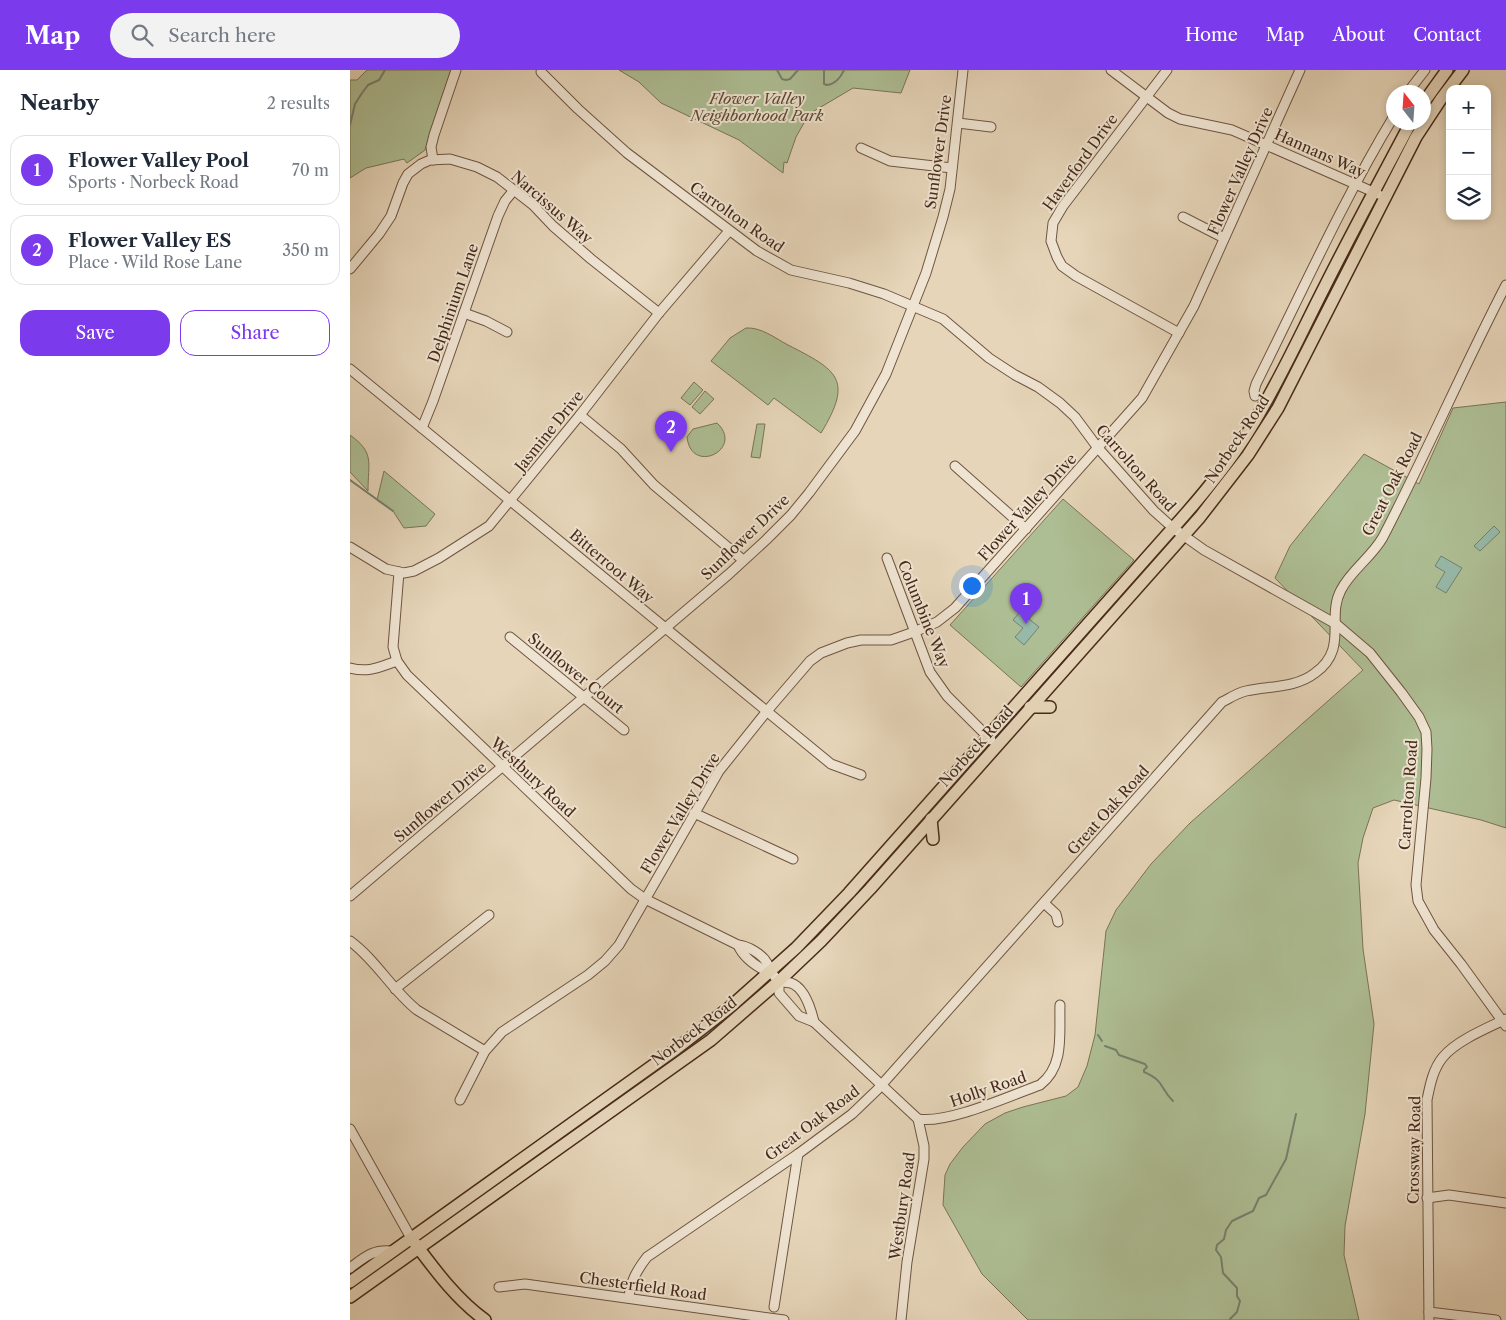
<!DOCTYPE html>
<meta charset="utf-8">
<style>
body{margin:0;font-family:"Libre Caslon Text",serif;background:#f2f2f3;color:#1f2937}
.controls{position:absolute;right:15px;top:15px;display:grid;overflow:hidden;border-radius:10px;box-shadow:0 2px 8px #0003}
.controls button{width:45px;height:45px;display:grid;place-items:center;padding:0;border:0;border-bottom:1px solid #e0e1e3;background:#fff;color:#1f2937;font:25px sans-serif}
.compass{position:absolute;left:1036px;top:15px;width:45px;height:45px;border-radius:50%;background:#fff;box-shadow:0 2px 8px #0003;rotate:343deg}
.you{position:absolute;left:621px;top:515px;width:18px;height:18px;margin:-12px;border:4px solid #fff;border-radius:50%;background:#1a73e8;box-shadow:0 0 0 8px #1a73e833}
.badge{display:grid;place-items:center;width:32px;height:32px;border-radius:50%;background:#7c3aed;color:#fff;font-size:16px;font-weight:700}
.pin{position:absolute;translate:-50% -41px;filter:drop-shadow(0 1px 2px #0008)}
.pin::after{content:'';position:absolute;top:26px;width:18px;height:15px;background:inherit;clip-path:polygon(0 0,100% 0,50% 100%)}
.list{margin:0;padding:0;list-style:none}
h2{display:flex;justify-content:space-between;align-items:center;height:65px;margin:0;padding:0 20px;font-size:21px}
h2 small{font-size:16px;font-weight:400;color:#747a83}
.list li{display:grid;grid-template-columns:32px 1fr auto;gap:15px;align-items:center;box-sizing:border-box;height:70px;margin:0 10px 10px;padding:0 10px;border:1px solid #e0e1e3;border-radius:15px}
.list b{display:block;font-size:19px;white-space:nowrap}
.list p{margin:0;font-size:16px;white-space:nowrap;color:#747a83}
.list em{font-size:16px;font-style:normal;color:#747a83}
.actions{display:flex;gap:10px;padding:15px 20px}
.actions a{flex:1;padding:11px 0;border:1px solid #7c3aed;border-radius:15px;text-align:center;font-size:18px;color:#7c3aed}
.actions .main{background:#7c3aed;color:#fff}
.icon{flex:none;width:28px;height:28px;fill:none;stroke:currentColor;stroke-width:2;stroke-linecap:round;stroke-linejoin:round}
.map{position:relative;flex:none;width:1156px;height:1250px;overflow:hidden}
header{display:flex;align-items:center;gap:30px;box-sizing:border-box;height:70px;padding:0 25px;background:#7c3aed;color:#fff}
header strong{font-size:24px}
nav{display:flex;gap:28px;margin-inline-start:auto;font-size:18px}
.search{width:350px;height:45px;background:#f2f2f3;display:flex;align-items:center;gap:12px;box-sizing:border-box;padding:0 18px;border-radius:28px;color:#747a83;font-size:19px}
main{display:flex}
aside{flex:1;background:#fff}
.map>svg:first-child{display:block}
.green{fill:#aebe94;stroke:#7a7456}
.water{fill:#97b9a9;stroke:#77806f}
.lines{fill:none;stroke-linecap:round;stroke-linejoin:round}
.stream{stroke:#77806f;stroke-width:2}
.minor-casing{stroke:#6f5541;stroke-width:11}
.major-casing{stroke:#472a19;stroke-width:14}
.minor{stroke:#efe4d2;stroke-width:9}
.major{stroke:#e6d5b9;stroke-width:11}
.labels{text-anchor:middle;dominant-baseline:central;stroke-width:4;stroke-linejoin:round;paint-order:stroke}
.park-label{font-size:15px;font-style:italic;fill:#5c4832;stroke:#efe4d2}
.street-label{font-size:15px;fill:#472a19;stroke:#efe4d2}
</style>
<header>
<strong>Map</strong>
<div class="search"><svg class="icon" aria-label="search" viewBox="0 0 24 24"><circle cx="10" cy="10" r="6"/><path d="M15 15l6 6"/></svg>Search here</div>
<nav><a>Home</a><a>Map</a><a>About</a><a>Contact</a></nav>
</header>
<main>
<aside>
<h2>Nearby<small>2 results</small></h2>
<ul class="list">
<li><span class="badge">1</span><div><b>Flower Valley Pool</b><p>Sports · Norbeck Road</p></div><em>70 m</em></li>
<li><span class="badge">2</span><div><b>Flower Valley ES</b><p>Place · Wild Rose Lane</p></div><em>350 m</em></li>
</ul>
<div class="actions"><a class="main">Save</a><a>Share</a></div>
</aside>
<div class="map">
<svg width="1156" height="1250" viewBox="0 0 1156 1250">
<rect width="100%" height="100%" fill="#e6d5b9"/>
<filter id="stains"><feTurbulence type="fractalNoise" baseFrequency=".004" numOctaves="4"/><feColorMatrix values="0 0 0 0 .2 0 0 0 0 .09 0 0 0 0 .02 0 0 0 .5 -.17"/></filter>
<radialGradient id="worn" r=".72"><stop offset=".6" stop-color="#630" stop-opacity="0"/><stop offset="1" stop-color="#630" stop-opacity=".3"/></radialGradient>
<!-- green -->
<g class="green">
<path d="M17 0H101L75 80 57 93 54 89 16 98 0 108V10H7Z"/>
<path d="M269 0H560L551 23 503 18 459 44 446 67 437 93 434 92 433 103 389 70 311 33 289 12Z"/>
<path d="M396 258C411 257 425 268 438 275 487 300 504 309 471 363L424 328 418 335 361 291 380 268Z"/>
<path d="M344 312 353 320 340 335 331 328Z"/>
<path d="M355 321 364 329 350 344 342 337Z"/>
<path d="M1156 332V758L1131 750 1044 730 1023 738 1013 768 1008 793 1013 879 1024 954 1015 1044 995 1156 994 1185 1009 1250H678L632 1204 593 1135 595 1105 600 1094 613 1077 635 1054 655 1043 673 1037 716 1026 728 1017 737 996 745 965 756 861 766 840 801 794 840 753 1013 600 925 508 940 476 1014 384 1069 414 1103 338Z"/>
<path d="M367 353C395 379 341 406 337 367L343 359Z"/>
<path d="M407 354H415L410 388 401 387Z"/>
<path d="M0 365C25 383 18 392 18 421L0 402Z"/>
<path d="M34 401 85 444 76 456 54 458 43 441 27 430Z"/>
<path d="M713 429 784 490 671 617 600 555Z"/>
</g>
<!-- water -->
<g class="water">
<path d="M1144 456 1150 462 1130 481 1124 476Z"/>
<path d="M1091 486 1112 498 1096 523 1086 517 1095 502 1085 496Z"/>
<path d="M677 534 686 541 679 549 689 557 674 575 665 567 673 558 663 550Z"/>
</g>
<g class="lines">
<!-- stream -->
<g class="stream">
<path d="M427 0 432 9 436 10 440 9 448 0"/>
<path d="M474 0V14L477 15C485 14 491 7 494 0"/>
<path d="M0 55 5 34 12 23 18 15 29 10 35 0"/>
<path d="M0 410 43 441"/>
<path d="M748 965 752 971"/>
<path d="M755 976 766 980 769 985 795 994 797 997 794 1000V1002C815 1011 809 1017 823 1031"/>
<path d="M880 1249 887 1242 890 1231 887 1226V1218L873 1203 871 1187 866 1180 867 1175 874 1169 876 1160 882 1151 903 1141 909 1128 916 1125 936 1089 946 1044"/>
</g>
<!-- minor casing -->
<g class="minor-casing">
<g id="minor">
<path d="M761 0 818 43 830 49 882 60 1028 124"/>
<path d="M817 0 713 136 703 153 701 171 707 187 712 196 726 206 829 263"/>
<path d="M191 2 228 39 277 83 407 181 441 200 499 213 534 224 593 249 639 288 665 305 688 317 710 333 725 347 748 378 804 441 823 458 854 480 986 554 1020 583 1051 622 1069 647 1076 662 1077 679 1076 708 1066 815 1068 831 1084 860 1111 894 1156 956"/>
<path d="M1058 22 1075 0"/>
<path d="M608 53 641 57"/>
<path d="M511 78 540 91 602 98"/>
<path d="M83 90 81 77 84 65 106 0"/>
<path d="M833 147 874 168"/>
<path d="M0 199 29 164 41 146 53 113 58 104 71 94 80 90 100 89 127 97 147 107 183 135 203 156 241 189 309 243"/>
<path d="M114 243 136 251 157 262"/>
<path d="M0 299 481 694 511 705"/>
<path d="M905 326 904 321 906 314C951 224 992 132 1044 46"/>
<path d="M230 345 271 379 304 415 393 490"/>
<path d="M72 358 83 331 148 146 155 131 164 120"/>
<path d="M605 396 676 459"/>
<path d="M0 477 36 499 54 503 64 501 89 488 139 456 230 345 309 243 379 161"/>
<path d="M537 488 580 602 597 626 641 670"/>
<path d="M49 502 43 577 47 591 57 605 281 819 295 829 388 875C398 876 412 884 417 893 420 899 421 904 427 909 431 913 436 912 441 913 455 918 461 939 464 952"/>
<path d="M160 567 274 660"/>
<path d="M0 598C19 603 29 597 47 591"/>
<path d="M344 743 443 789"/>
<path d="M0 826 379 504 416 470 441 445 459 423 505 361 536 304 576 203 593 147 600 119 613 0"/>
<path d="M694 833 706 844 708 852"/>
<path d="M0 871C26 890 42 920 67 940L135 981"/>
<path d="M388 875C394 889 407 897 420 903"/>
<path d="M429 911V923L449 946 464 952 568 1049 574 1076V1089L557 1192 551 1250"/>
<path d="M45 919 139 845"/>
<path d="M110 1030 135 981 152 962 238 905 255 891 269 875 369 701 417 641 460 591 471 583 497 573 511 570H541L564 562 587 552 605 538 792 328 844 236 950 0"/>
<path d="M568 1049C598 1054 659 1026 690 1015 715 996 709 963 710 935"/>
<path d="M0 1059 61 1168"/>
<path d="M1077 1128 1099 1125 1156 1133"/>
<path d="M0 1198C15 1187 23 1179 42 1181"/>
<path d="M149 1217 175 1214 434 1250"/>
<path d="M279 1228C280 1212 287 1200 297 1187L448 1084 502 1044 527 1020 872 632C880 628 887 623 896 621 919 616 946 618 965 603 999 579 976 547 991 520 1001 500 1022 487 1033 467 1076 384 1113 298 1156 215"/>
<path d="M424 1237 448 1084"/>
<path d="M1079 1242 1146 1250"/>
<path d="M1079 1250 1077 1030C1080 1015 1083 999 1093 987 1106 971 1137 958 1156 949"/>
</g>
</g>
<!-- major casing -->
<g class="major-casing">
<g id="major">
<path d="M1074 32 1097 0"/>
<path d="M680 637H700"/>
<path d="M581 749 583 769"/>
<path d="M64 1172C85 1200 106 1229 135 1250"/>
<path d="M0 1212 326 979 380 937 446 878 499 823 823 458C851 427 878 395 900 359 928 314 950 265 974 218 1002 162 1032 107 1061 52"/>
<path d="M0 1227 361 970 429 911 471 871 520 819 850 447 898 385 928 338 1066 67 1091 29 1113 0"/>
</g>
</g>
<!-- minor -->
<use href="#minor" class="minor"/>
<!-- major -->
<use href="#major" class="major"/>
</g>
<g class="labels">
<!-- park labels -->
<g class="park-label">
<text x="407" y="28">Flower Valley<tspan x="407" dy="17">Neighborhood Park</tspan></text>
</g>
<!-- street labels -->
<g class="street-label">
<text transform="translate(588 82) rotate(-82)">Sunflower Drive</text>
<text transform="translate(970 83) rotate(24)">Hannans Way</text>
<text transform="translate(730 92) rotate(-54)">Haverford Drive</text>
<text transform="translate(890 101) rotate(-66)">Flower Valley Drive</text>
<text transform="translate(202 137) rotate(41)">Narcissus Way</text>
<text transform="translate(387 147) rotate(35)">Carrolton Road</text>
<text transform="translate(103 233) rotate(-71)">Delphinium Lane</text>
<text transform="translate(199 361) rotate(-51)">Jasmine Drive</text>
<text transform="translate(887 369) rotate(-56)">Norbeck Road</text>
<text transform="translate(786 398) rotate(48)">Carrolton Road</text>
<text transform="translate(1042 414) rotate(-63)">Great Oak Road</text>
<text transform="translate(677 437) rotate(-48)">Flower Valley Drive</text>
<text transform="translate(395 467) rotate(-44)">Sunflower Drive</text>
<text transform="translate(262 496) rotate(40)">Bitterroot Way</text>
<text transform="translate(574 544) rotate(68)">Columbine Way</text>
<text transform="translate(226 603) rotate(39)">Sunflower Court</text>
<text transform="translate(626 676) rotate(-48)">Norbeck Road</text>
<text transform="translate(183 707) rotate(43)">Westbury Road</text>
<text transform="translate(1058 725) rotate(-86)">Carrolton Road</text>
<text transform="translate(90 732) rotate(-40)">Sunflower Drive</text>
<text transform="translate(758 740) rotate(-48)">Great Oak Road</text>
<text transform="translate(330 743) rotate(-59)">Flower Valley Drive</text>
<text transform="translate(344 961) rotate(-37)">Norbeck Road</text>
<text transform="translate(638 1019) rotate(-19)">Holly Road</text>
<text transform="translate(462 1053) rotate(-37)">Great Oak Road</text>
<text transform="translate(1064 1080) rotate(-89)">Crossway Road</text>
<text transform="translate(552 1136) rotate(-82)">Westbury Road</text>
<text transform="translate(293 1216) rotate(8)">Chesterfield Road</text>
</g>
</g>
<rect width="100%" height="100%" filter="url(#stains)"/>
<rect width="100%" height="100%" fill="url(#worn)"/>
</svg>
<div class="controls">
<button>+</button>
<button>−</button>
<button><svg class="icon" aria-label="layers" viewBox="0 0 24 24"><path d="M12 4l9 5-9 5-9-5zM3 14l9 5 9-5"/></svg></button>
</div>
<svg class="compass" viewBox="-18 -18 36 36"><path d="M0-13l5 13h-10z" fill="#e53935"/><path d="M0 13l5-13h-10z" fill="#747a83"/></svg>
<div class="you"></div>
<div class="pin badge" style="left:676px;top:554px">1</div>
<div class="pin badge" style="left:321px;top:382px">2</div>
</div>
</main>
